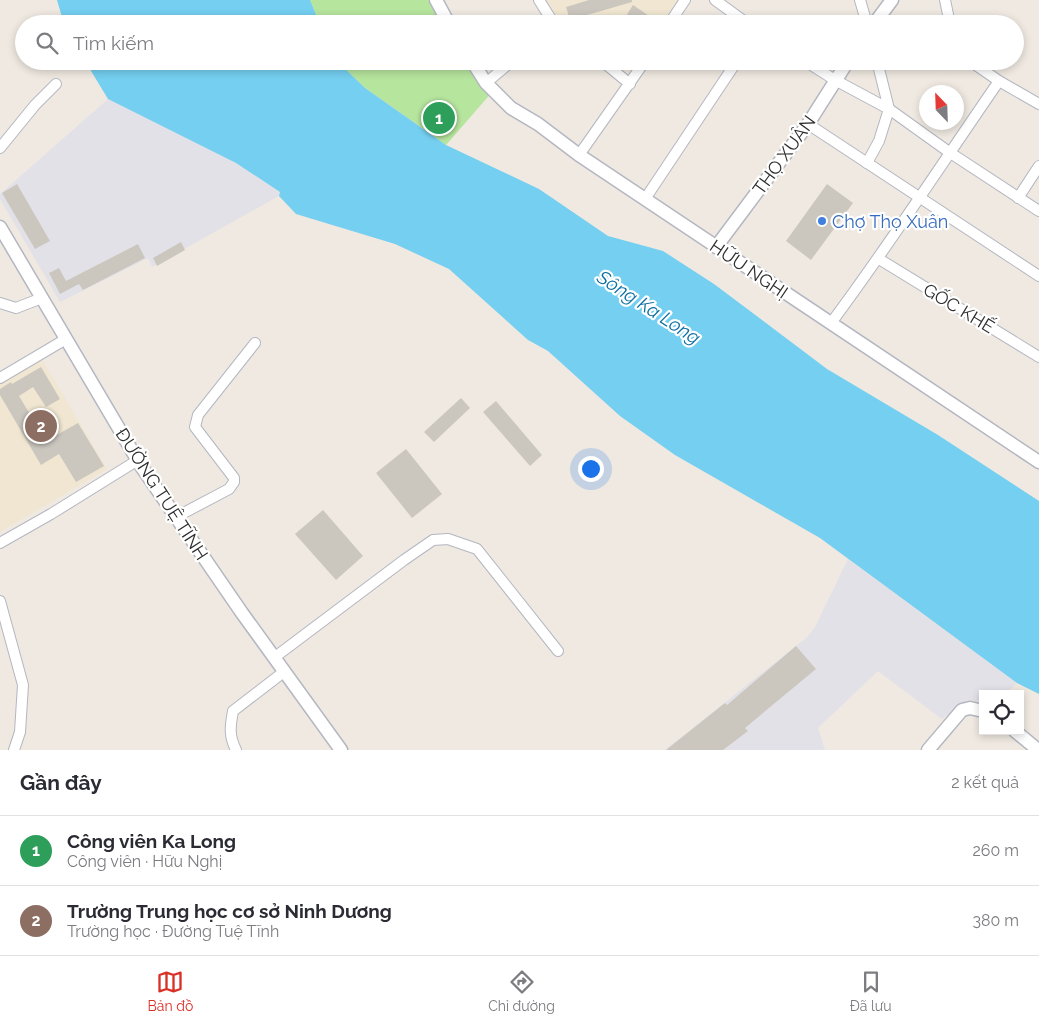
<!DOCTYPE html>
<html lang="vi">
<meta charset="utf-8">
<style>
body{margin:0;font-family:Raleway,sans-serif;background:#f7f7f7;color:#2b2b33}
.controls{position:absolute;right:15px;bottom:15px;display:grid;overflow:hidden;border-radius:0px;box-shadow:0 2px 8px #0003}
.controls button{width:45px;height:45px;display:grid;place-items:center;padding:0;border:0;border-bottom:1px solid #e1e1e2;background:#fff;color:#2b2b33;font:25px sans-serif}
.compass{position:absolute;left:919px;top:85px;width:45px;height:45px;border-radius:50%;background:#fff;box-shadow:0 2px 8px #0003;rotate:337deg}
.you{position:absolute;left:590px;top:468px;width:18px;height:18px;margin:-12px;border:4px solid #fff;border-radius:50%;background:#1a73e8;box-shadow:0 0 0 8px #1a73e833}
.badge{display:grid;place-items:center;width:32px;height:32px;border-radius:50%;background:#d93025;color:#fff;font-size:16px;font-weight:700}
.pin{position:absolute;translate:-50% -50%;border:2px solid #fff;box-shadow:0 1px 5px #0006}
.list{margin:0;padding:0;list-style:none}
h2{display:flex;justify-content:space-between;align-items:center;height:65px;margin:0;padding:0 20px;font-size:21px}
h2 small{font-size:16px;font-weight:400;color:#7c7c81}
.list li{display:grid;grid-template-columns:32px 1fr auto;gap:15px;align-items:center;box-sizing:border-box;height:70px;padding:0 20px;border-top:1px solid #e1e1e2}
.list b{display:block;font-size:19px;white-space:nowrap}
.list p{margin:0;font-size:16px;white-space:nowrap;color:#7c7c81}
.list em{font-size:16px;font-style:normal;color:#7c7c81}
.icon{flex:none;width:28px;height:28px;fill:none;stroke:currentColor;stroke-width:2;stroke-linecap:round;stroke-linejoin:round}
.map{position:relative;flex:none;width:1039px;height:750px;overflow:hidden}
.search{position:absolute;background:#fff;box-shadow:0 2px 8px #0003;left:15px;right:15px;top:15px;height:55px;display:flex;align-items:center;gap:12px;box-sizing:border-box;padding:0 18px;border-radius:28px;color:#7c7c81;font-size:19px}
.sheet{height:205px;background:#fff}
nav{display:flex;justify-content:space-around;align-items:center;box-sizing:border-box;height:70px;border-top:1px solid #e1e1e2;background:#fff;font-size:14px;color:#7c7c81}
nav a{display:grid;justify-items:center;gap:2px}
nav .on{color:#d93025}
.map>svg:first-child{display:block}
.industrial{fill:#e3e1e8}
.education{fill:#f0e6d1}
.green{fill:#b6e59e}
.water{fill:#75cff0}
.building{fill:#cbc7bf}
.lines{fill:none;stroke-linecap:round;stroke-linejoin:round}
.minor-casing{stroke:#b4b7c1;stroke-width:12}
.tertiary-casing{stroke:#b4b7c1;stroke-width:15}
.minor{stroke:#fff;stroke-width:10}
.tertiary{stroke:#fff;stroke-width:12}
.shop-dot{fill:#3f7fe0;stroke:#fff;stroke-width:2}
.labels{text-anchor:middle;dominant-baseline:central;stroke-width:4.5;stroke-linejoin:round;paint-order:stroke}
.street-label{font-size:18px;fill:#2e2e2e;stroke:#fff}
.shop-label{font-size:18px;fill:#366cbe;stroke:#fff;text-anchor:start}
.water-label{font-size:19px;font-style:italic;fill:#0d6fa3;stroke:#fff}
</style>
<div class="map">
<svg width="1039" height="750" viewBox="0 0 1039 750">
<rect width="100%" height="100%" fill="#efe9e1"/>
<!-- industrial -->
<g class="industrial">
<path d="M108 99 236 163 280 192 279 196 152 267 148 258 60 302 0 199V194Z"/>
<path d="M848 559 1017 683 1005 694H983V702L967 700 942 719 878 671 818 728 825 750H665L806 638 815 627Z"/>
</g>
<!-- education -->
<g class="education">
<path d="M545 0H678L661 24H562L557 20Z"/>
<path d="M41 358 107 469 0 532V382Z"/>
</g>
<!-- green -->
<g class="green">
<path d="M310 0H428L444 24H320Z"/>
<path d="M337 61H471L493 91 446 145 365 88Z"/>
</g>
<!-- water -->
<g class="water">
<path d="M57 0H310L320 24H64Z"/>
<path d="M85 61H337L365 88 446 145 539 189 608 236 663 251 714 284 827 369 938 435 1039 501V694L1017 683 820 538 675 455 620 416 548 351 528 340 449 269 395 244 296 214 279 196 280 192 236 163 108 99Z"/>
</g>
<!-- building -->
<g class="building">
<path d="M589 0H632V2L570 20 566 7Z"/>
<path d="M633 5 661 24H621Z"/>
<path d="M17 184 50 241 35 249 2 193Z"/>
<path d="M827 184 853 203 811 260 786 241Z"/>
<path d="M181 242 185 250 157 266 153 258Z"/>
<path d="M138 244 145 258 83 290 79 284 60 294 49 273 59 268 66 281Z"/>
<path d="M41 367 60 399 46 407 33 387 19 396 46 441 78 423 104 466 76 482 59 454 41 465 0 395V389L11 382 12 384Z"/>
<path d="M461 398 470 408 434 442 424 432Z"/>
<path d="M496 401 542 455 530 466 483 412Z"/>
<path d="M406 449 442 494 412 518 376 473Z"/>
<path d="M323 510 363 556 336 580 295 534Z"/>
<path d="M796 646 816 669 745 728 748 731 723 750H666L725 703 727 705Z"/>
</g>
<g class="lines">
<!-- minor casing -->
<g class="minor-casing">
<g id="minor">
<path d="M539 0 554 24"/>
<path d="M715 0 748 24"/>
<path d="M860 0 867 24"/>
<path d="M945 0 950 24"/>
<path d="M669 24 685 0"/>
<path d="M602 61 630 84"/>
<path d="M805 61 835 80 889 109 949 152 1039 211"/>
<path d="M970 61 999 81 1039 104"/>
<path d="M486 83 512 61"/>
<path d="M808 124 1039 276"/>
<path d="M0 148 35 105 56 84"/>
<path d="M579 155 645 61"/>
<path d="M867 163 879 141 889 109 877 61"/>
<path d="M1018 198 1039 166"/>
<path d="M645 199 737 61"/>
<path d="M879 259 1039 357"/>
<path d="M0 303 16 308 42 298"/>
<path d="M831 323C890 244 943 162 999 81"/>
<path d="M0 378 66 339"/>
<path d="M176 517 229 489 234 482V478L195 427 198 415 255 343"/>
<path d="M0 543 51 514 138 460"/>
<path d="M0 601 23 685 20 732 14 750"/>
<path d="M275 657 404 560 433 540 448 539 477 549 558 651"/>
<path d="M236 750C229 736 230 727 233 711L285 671"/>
</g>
</g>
<!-- tertiary casing -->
<g class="tertiary-casing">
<g id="tertiary">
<path d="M436 0 449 24"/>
<path d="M874 24 892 0"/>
<path d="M472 61 486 83 511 108 538 124 579 155 1039 462"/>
<path d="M0 227 141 466 242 613 341 750"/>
<path d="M716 247 808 124 848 61"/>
<path d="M1015 731 1038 750"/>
<path d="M928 750 962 710 970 708 983 711"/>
</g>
</g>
<!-- minor -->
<use href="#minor" class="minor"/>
<!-- tertiary -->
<use href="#tertiary" class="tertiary"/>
</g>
<!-- markers -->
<circle class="shop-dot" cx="822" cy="221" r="5"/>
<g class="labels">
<!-- street labels -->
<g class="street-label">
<text transform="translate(784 155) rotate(-54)">THỌ XUÂN</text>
<text transform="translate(749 269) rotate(34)">HỮU NGHỊ</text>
<text transform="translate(959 308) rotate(31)">GỐC KHẾ</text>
<text transform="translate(162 494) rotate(57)">ĐƯỜNG TUỆ TĨNH</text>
</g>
<!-- shop labels -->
<g class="shop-label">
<text x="832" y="221">Chợ Thọ Xuân</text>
</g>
<!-- water labels -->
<g class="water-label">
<text transform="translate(649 307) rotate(33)">Sông Ka Long</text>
</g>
</g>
</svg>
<div class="controls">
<button><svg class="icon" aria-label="locate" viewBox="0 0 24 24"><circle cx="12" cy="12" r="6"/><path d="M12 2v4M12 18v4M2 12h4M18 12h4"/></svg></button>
</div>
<svg class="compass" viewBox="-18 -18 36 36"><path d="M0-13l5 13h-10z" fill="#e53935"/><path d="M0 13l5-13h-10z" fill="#7c7c81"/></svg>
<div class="you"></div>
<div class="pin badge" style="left:439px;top:118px;background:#2e9e5b">1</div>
<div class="pin badge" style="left:41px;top:426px;background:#8d6e63">2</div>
<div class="search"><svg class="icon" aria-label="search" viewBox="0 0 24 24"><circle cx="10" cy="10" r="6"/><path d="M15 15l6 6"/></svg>Tìm kiếm</div>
</div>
<section class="sheet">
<h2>Gần đây<small>2 kết quả</small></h2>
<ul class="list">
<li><span class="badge" style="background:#2e9e5b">1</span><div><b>Công viên Ka Long</b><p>Công viên · Hữu Nghị</p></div><em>260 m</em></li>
<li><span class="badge" style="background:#8d6e63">2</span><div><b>Trường Trung học cơ sở Ninh Dương</b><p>Trường học · Đường Tuệ Tĩnh</p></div><em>380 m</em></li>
</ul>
</section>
<nav>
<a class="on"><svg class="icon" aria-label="map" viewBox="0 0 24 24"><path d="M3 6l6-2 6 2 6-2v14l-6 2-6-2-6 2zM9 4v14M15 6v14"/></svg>Bản đồ</a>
<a><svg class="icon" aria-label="directions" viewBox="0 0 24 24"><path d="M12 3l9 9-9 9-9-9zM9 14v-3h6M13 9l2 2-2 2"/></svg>Chỉ đường</a>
<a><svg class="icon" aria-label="saved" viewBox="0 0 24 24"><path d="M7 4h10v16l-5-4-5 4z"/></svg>Đã lưu</a>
</nav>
